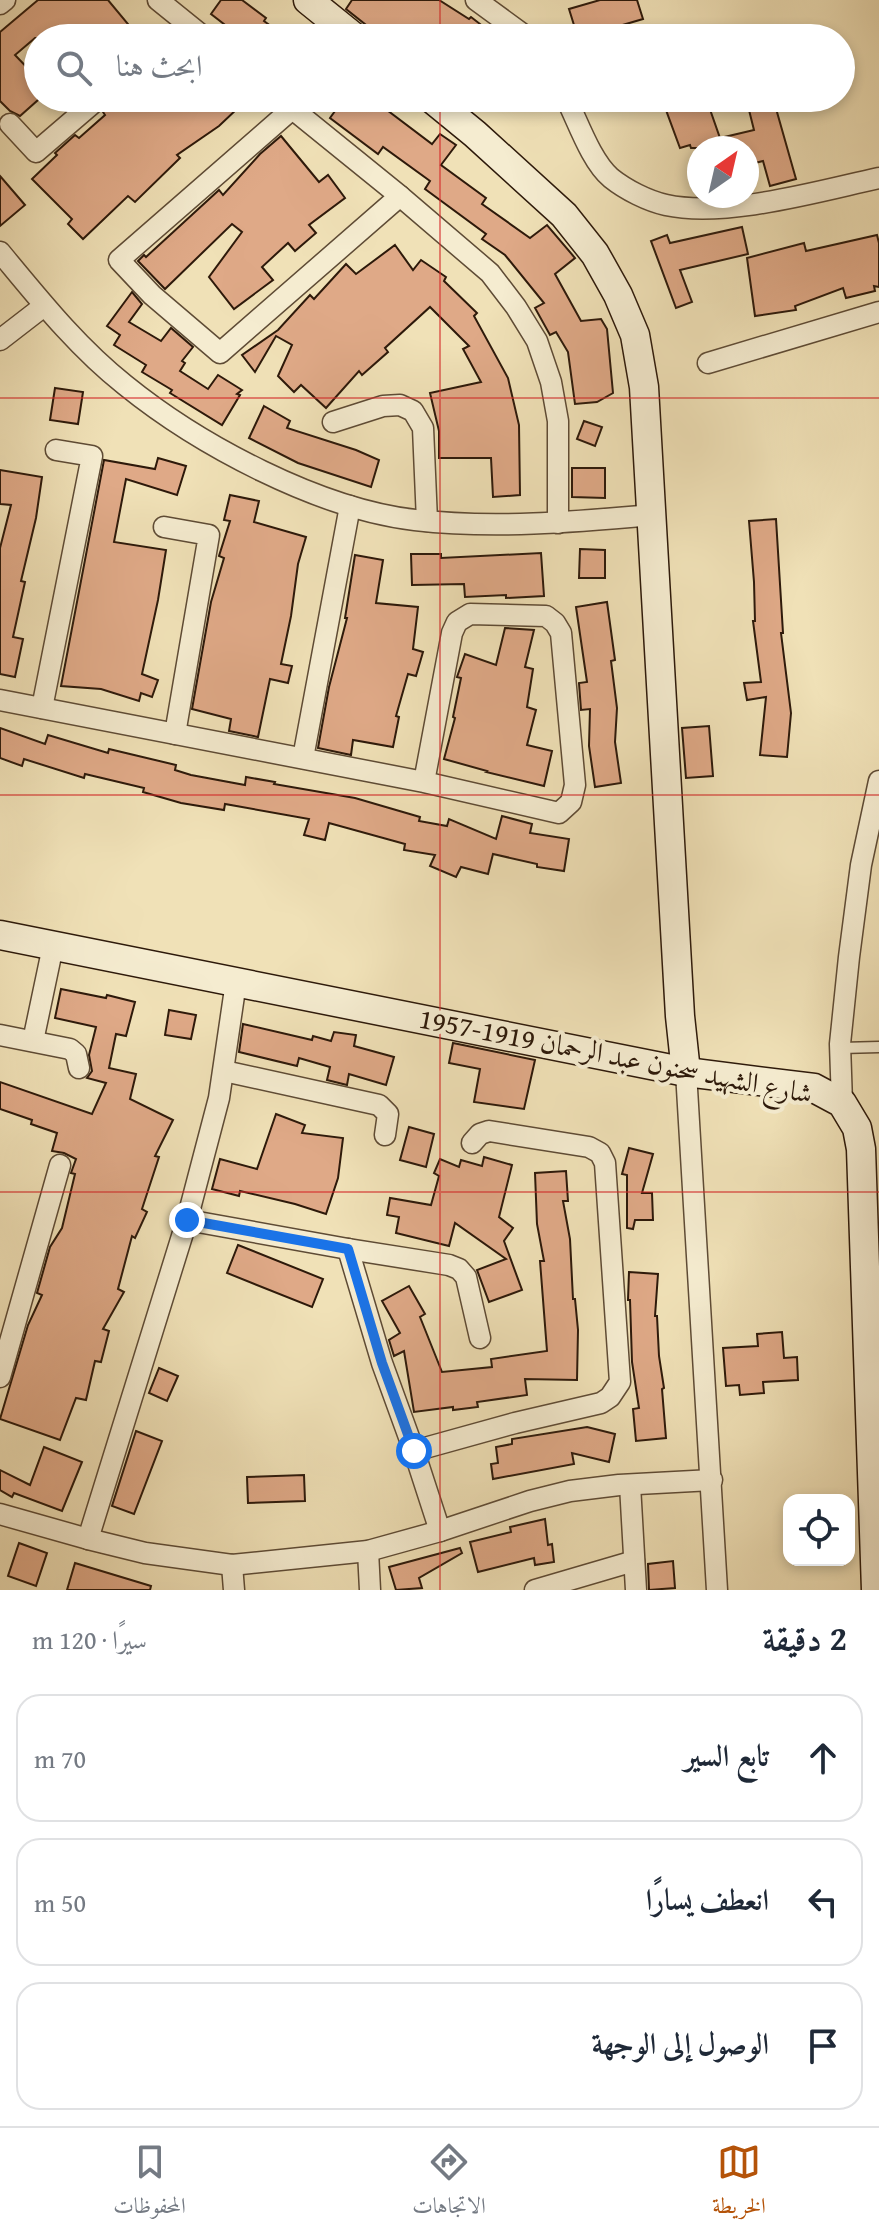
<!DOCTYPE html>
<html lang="ar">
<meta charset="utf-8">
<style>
body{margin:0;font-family:"Gentium Book Plus",Amiri,serif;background:#f6f6f7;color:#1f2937;direction:rtl}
.controls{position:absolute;right:24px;bottom:24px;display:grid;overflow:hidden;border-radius:16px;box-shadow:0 4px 12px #0003}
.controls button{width:72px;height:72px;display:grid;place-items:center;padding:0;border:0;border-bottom:2px solid #e0e1e3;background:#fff;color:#1f2937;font:40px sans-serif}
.compass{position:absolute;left:687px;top:136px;width:72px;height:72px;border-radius:50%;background:#fff;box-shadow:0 4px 12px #0003;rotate:34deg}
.stop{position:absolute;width:24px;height:24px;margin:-18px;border:6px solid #1a73e8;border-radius:50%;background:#fff}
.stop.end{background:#1a73e8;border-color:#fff;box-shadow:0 2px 8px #0008}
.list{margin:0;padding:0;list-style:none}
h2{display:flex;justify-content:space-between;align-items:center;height:104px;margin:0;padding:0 32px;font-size:34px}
h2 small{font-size:26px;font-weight:400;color:#747a83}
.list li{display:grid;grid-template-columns:52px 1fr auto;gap:24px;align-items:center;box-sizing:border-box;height:128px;margin:0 16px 16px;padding:0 16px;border:2px solid #e0e1e3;border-radius:24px}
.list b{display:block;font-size:30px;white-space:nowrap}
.list em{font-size:26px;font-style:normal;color:#747a83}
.icon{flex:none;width:44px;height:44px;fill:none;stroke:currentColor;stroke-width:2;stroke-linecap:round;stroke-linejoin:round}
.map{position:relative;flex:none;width:879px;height:1590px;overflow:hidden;direction:ltr}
.search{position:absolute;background:#fff;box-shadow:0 4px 12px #0003;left:24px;right:24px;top:24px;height:88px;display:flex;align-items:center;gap:20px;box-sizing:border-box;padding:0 28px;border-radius:44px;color:#747a83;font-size:30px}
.sheet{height:536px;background:#fff}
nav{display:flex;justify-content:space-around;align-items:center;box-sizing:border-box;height:112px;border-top:2px solid #e0e1e3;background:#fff;font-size:22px;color:#747a83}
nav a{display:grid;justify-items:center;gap:4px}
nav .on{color:#b45309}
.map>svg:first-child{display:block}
.building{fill:#dfa987;stroke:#2d190a;stroke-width:2}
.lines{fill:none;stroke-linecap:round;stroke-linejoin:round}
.lane-casing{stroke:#5e4b35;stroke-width:13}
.street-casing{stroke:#5e4b35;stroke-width:23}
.secondary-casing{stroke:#2d190a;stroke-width:31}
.lane{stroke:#f5ecd0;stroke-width:10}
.street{stroke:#f5ecd0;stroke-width:20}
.secondary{stroke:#f5ecd0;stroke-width:28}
.route{stroke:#1a73e8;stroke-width:10}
.grid{fill:none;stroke:#d62828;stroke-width:2;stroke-opacity:0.55}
.labels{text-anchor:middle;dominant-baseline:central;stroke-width:8;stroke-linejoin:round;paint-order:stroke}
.street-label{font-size:28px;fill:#2d190a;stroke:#f5ecd0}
</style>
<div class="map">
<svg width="879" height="1590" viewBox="0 0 879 1590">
<rect width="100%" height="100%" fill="#f0e1b7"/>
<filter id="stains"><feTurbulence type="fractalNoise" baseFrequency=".0025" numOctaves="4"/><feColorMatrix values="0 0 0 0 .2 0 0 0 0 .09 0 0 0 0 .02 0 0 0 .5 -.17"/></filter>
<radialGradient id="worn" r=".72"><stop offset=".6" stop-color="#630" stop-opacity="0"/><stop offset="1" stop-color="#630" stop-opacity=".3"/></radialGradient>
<!-- building -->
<g class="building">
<path d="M38 0H108L128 24 112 37 109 34 105 38H35L15 55 38 79V100L20 116 10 111 0 101V32Z"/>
<path d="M221 0H242L266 18 264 21 287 38H242L211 14Z"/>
<path d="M352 0H439L469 19 471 17 498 38H376L371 35 366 25 346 9Z"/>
<path d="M600 0H637L643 19 578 38 569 9Z"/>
<path d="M112 98H228L238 108 219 126 177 155 180 158 135 202 128 196 83 239 68 224 72 219 32 179 57 155 55 153 75 135 79 138 105 115 103 112 108 107Z"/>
<path d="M317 98H371L432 144 440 134 456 145 441 165 486 198 482 204 530 238 547 225 575 258 555 274 581 321 601 319 607 329 613 393 597 402 575 404 568 352 556 332 550 335 535 308 544 303 505 255 482 239 486 234 425 189 430 181 383 147 378 154 330 118 335 111Z"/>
<path d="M700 98H706L720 138 754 130 746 98H773L796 179 770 186 763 161 747 165V148H691L690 145 680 148 666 110Z"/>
<path d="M281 136 319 182 328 175 345 198 309 225 316 233 295 251 288 243 262 267 273 280 234 309 209 277 242 232 232 224 165 289 138 261 144 255 146 257 219 190 223 195 260 154Z"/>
<path d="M0 176 25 205 0 226Z"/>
<path d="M742 227 748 254 680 270 692 302 676 308 651 241 667 235 670 243Z"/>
<path d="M877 235 879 243V287L874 286 875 291 846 298 843 288 795 306 796 310 755 316 747 258 804 243 806 251Z"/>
<path d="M395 245 413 270 421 260 446 277 444 281 477 313 474 316 508 378 519 425 520 495 493 497 491 458H439V431L430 393 481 382 463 349 469 346 430 307 385 348 388 352 362 375 359 371 326 408 301 385 294 392 278 376 292 345 276 336 255 372 242 355 278 330 310 295 314 299 346 264 356 274Z"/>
<path d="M132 292 142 304 129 322 161 341 171 328 193 347 182 361 185 363 180 371 208 389 218 375 242 390 237 394 240 395 222 425 170 393 172 390 142 372 146 365 114 345 120 335 107 326Z"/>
<path d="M55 388 83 392 78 424 50 420Z"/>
<path d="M264 406 290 421 287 428 356 450 379 460 371 487 298 463 249 438Z"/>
<path d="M584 421 602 427 595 446 577 439Z"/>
<path d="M158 458 186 466 177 495 126 479 114 542 166 550 158 600 142 674 158 680 152 697 141 693 139 701 101 689 61 686 104 460 155 469Z"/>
<path d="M572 468H605V498L572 497Z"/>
<path d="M0 470 42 477 36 518 21 581 25 582 13 637 23 639 15 677 0 674V548L11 505 0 504Z"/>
<path d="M230 495 259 501 254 522 306 537 298 564 291 616 281 664 292 666 288 683 270 679 258 737 229 731 231 719 192 709 211 602 224 558 219 556 230 521 224 520Z"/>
<path d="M776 519 783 633H781L791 713 787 757 760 755 766 697 747 700 744 683 761 682 753 621H755L754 582 749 521Z"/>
<path d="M580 549 605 550V578H579Z"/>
<path d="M541 553 544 596 506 598V595L465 597 464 584 412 585 411 554H441V558Z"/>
<path d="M355 555 383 560 376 603 418 607 413 649 423 652 416 676 408 674 396 716 399 717 393 747 353 740 351 755 318 748 329 687 347 618H345Z"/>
<path d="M607 602 615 660 611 661 617 708 615 742 621 783 595 787 589 746 590 709 581 710 579 683 587 682 576 607Z"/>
<path d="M505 628 534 630 525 667 533 669 527 707 536 710 527 745 552 751 544 786 486 772 487 771 444 759 455 718 453 717 461 678 457 677 465 654 496 665Z"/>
<path d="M709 726 713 776 686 778 682 728Z"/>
<path d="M0 728 45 744 48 735 108 753 109 749 176 765 175 770 191 775 245 785 246 777 275 782 274 784 355 798 420 817 419 821 447 826 449 819 496 839 502 816 532 824 530 833 569 839 564 871 537 867V864L493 854 488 874 461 867 456 877 430 866 435 855 404 850 405 844 329 823 325 840 304 835 309 819 225 804 224 810 181 803 143 792 144 788 85 774 84 778 24 759 22 766 0 758Z"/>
<path d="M61 989 106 998 107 995 135 1002 126 1036 116 1034 109 1068 136 1074 130 1099 173 1120 155 1156 159 1157 142 1209 147 1212 135 1238 132 1236 118 1289 124 1292 103 1329 109 1331 101 1362 95 1361 86 1400 76 1398 60 1440 0 1419 28 1325 42 1295 37 1293 50 1247 62 1228 75 1174 71 1173 76 1159 64 1153 52 1151 57 1133 31 1124 32 1120 0 1109V1082L92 1114 106 1083 87 1078 92 1071 89 1055 96 1027 55 1018Z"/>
<path d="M169 1010 196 1015 191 1039 165 1035Z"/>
<path d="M243 1024 312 1040 313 1036 331 1041 334 1032 356 1035 354 1046 394 1057 386 1085 349 1074 347 1085 327 1080 330 1067 299 1058 297 1066 239 1052Z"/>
<path d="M453 1043 535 1060 524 1109 474 1102 480 1069 449 1063Z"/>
<path d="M276 1114 305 1125 302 1133 343 1138 338 1178 326 1214 295 1204 240 1191 239 1196 212 1189 220 1159 257 1169Z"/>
<path d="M409 1127 434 1134 426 1167 400 1160Z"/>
<path d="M629 1148 653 1154 642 1193H652L653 1220H635L633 1229 627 1228V1175L622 1174Z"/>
<path d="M484 1157 512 1165 499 1217 513 1228 504 1241 522 1290 489 1302 477 1270 506 1259 455 1223 449 1246 396 1233 399 1217 387 1215 390 1198 431 1205 439 1176 434 1173 440 1159 459 1167 461 1160 482 1166Z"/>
<path d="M566 1171 568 1201H563L570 1239 573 1299H575L578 1330 577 1380 525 1379 527 1395 477 1402 478 1407 453 1410V1407L414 1412 404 1351 394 1356 389 1340 400 1333 382 1301 409 1286 425 1314 420 1317 442 1372 492 1367 491 1359 547 1351 540 1261H544L537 1224 535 1173Z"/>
<path d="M238 1245 323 1279 312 1307 227 1273Z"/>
<path d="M629 1272 658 1274 655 1316H657L659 1356 664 1388 662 1389 666 1438 636 1441 633 1409 639 1408 632 1362 630 1300H628Z"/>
<path d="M782 1332 784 1358 797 1357 798 1380 763 1382 764 1393 740 1395 739 1385 726 1386 723 1348 758 1346 757 1334Z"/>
<path d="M159 1368 178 1376 167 1401 149 1393Z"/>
<path d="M587 1427 615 1434 609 1462 572 1453 574 1464 493 1479 491 1464 498 1463 496 1447 512 1444V1439Z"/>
<path d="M136 1431 162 1441 134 1514 112 1506Z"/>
<path d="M44 1447 82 1462 62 1511 14 1493 12 1497 0 1490V1470L30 1485Z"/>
<path d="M304 1475 305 1501 248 1503 247 1477Z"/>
<path d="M545 1519 548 1545 552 1544 554 1562 535 1565 534 1558 478 1572 470 1542 511 1532 510 1527Z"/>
<path d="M19 1543 47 1553 36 1586 8 1576Z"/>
<path d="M460 1548 462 1553 419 1578 422 1588 396 1590 389 1567Z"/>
<path d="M673 1561 675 1588 649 1590 648 1564Z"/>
<path d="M75 1563 151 1586 150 1590H67Z"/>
</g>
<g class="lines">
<!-- lane casing -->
<g class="lane-casing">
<path id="lane" d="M841 1048 879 1047"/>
</g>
<!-- street casing -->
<g class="street-casing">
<g id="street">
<path d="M158 0 205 38"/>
<path d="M476 0 528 38"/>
<path d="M0 4 5 0"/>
<path d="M279 98 400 196 490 273 516 307 537 341 551 382 558 421V523"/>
<path d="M566 98C578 122 591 161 611 178 626 190 648 201 666 205 726 218 819 191 879 178"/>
<path d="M292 109 119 260 152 295 220 353 400 196"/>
<path d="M10 124 36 152 99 98"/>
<path d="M0 252C39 299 77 347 125 385 199 445 319 509 415 520 494 529 573 522 652 515"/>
<path d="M0 340 44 306"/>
<path d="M708 363 879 312"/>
<path d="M333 422 383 406 400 405 413 411 423 428 427 521"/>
<path d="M164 527 209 535 175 734"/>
<path d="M0 700 424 782 559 813 571 802 575 785 561 633 555 623 546 616 470 614 457 622 452 633 424 782"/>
<path d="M42 708 92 456 56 450"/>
<path d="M303 758 350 506"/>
<path d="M0 1035 70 1049 76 1054 79 1068"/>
<path d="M33 1041 53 946"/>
<path d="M224 1071 379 1105 388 1114 385 1135"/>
<path d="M686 1072 717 1590"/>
<path d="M842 1103 840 1044 849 957 861 865 879 781"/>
<path d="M187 1220 348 1249 449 1265 459 1269 466 1277 480 1338"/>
<path d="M348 1249 382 1363 414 1451 440 1531"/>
<path d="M0 1377 60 1165"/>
<path d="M414 1451 515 1423 601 1403 610 1397 620 1382 605 1163 600 1153 589 1147 489 1131 480 1134 472 1143"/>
<path d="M630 1485 636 1590"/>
<path d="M0 1514 88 1539 145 1553 232 1565 368 1551 440 1531 530 1501 570 1491 619 1485 712 1480"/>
<path d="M88 1539 187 1220 219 1098 236 982"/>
<path d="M368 1551 370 1590"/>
<path d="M232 1565 234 1590"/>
<path d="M535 1590 634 1561"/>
</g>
</g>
<!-- secondary casing -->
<g class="secondary-casing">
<g id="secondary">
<path d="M308 0 355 38"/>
<path d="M431 98 475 134 564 215 595 254 618 295 635 335 644 387 680 1016 686 1072"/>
<path d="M0 935 686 1072 814 1088 842 1103 857 1128 861 1149 876 1590"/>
</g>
</g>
<!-- lane -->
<use href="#lane" class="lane"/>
<!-- street -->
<use href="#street" class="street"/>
<!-- secondary -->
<use href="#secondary" class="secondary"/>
</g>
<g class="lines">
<!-- route -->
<path class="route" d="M187 1220 348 1249 382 1363 414 1451"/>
</g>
<!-- grid -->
<path class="grid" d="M440 0V38M440 98V1590M0 398H879M0 795H879M0 1192H879"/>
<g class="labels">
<!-- street labels -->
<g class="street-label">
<text transform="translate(616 1055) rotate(11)">شارع الشهيد سحنون عبد الرحمان 1919-1957</text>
</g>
</g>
<rect width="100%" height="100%" filter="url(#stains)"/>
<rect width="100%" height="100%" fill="url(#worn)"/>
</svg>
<div class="controls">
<button><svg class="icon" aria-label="locate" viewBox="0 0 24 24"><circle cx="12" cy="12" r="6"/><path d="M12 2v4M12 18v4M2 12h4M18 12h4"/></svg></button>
</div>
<svg class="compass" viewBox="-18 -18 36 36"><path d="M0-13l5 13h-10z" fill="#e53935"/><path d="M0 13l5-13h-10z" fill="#747a83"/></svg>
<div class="stop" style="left:414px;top:1451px"></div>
<div class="stop end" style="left:187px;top:1220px"></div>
<div class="search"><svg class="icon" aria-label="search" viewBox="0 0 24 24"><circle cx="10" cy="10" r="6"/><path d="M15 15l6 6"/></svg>ابحث هنا</div>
</div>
<section class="sheet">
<h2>2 دقيقة<small>سيرًا · 120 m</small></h2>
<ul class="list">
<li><svg class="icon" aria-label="ahead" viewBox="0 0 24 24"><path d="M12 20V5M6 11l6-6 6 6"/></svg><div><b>تابع السير</b></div><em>70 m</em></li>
<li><svg class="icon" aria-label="left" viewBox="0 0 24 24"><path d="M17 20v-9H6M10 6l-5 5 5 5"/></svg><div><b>انعطف يسارًا</b></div><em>50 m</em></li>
<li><svg class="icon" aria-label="arrive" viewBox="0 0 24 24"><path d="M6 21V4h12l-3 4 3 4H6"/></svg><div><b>الوصول إلى الوجهة</b></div></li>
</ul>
</section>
<nav>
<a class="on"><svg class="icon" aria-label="map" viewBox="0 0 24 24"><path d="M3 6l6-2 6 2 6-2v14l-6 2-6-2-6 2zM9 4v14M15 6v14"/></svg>الخريطة</a>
<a><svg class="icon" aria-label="directions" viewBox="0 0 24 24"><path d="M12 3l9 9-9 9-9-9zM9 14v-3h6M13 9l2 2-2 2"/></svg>الاتجاهات</a>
<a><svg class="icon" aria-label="saved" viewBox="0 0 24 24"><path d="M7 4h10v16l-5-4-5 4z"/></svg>المحفوظات</a>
</nav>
